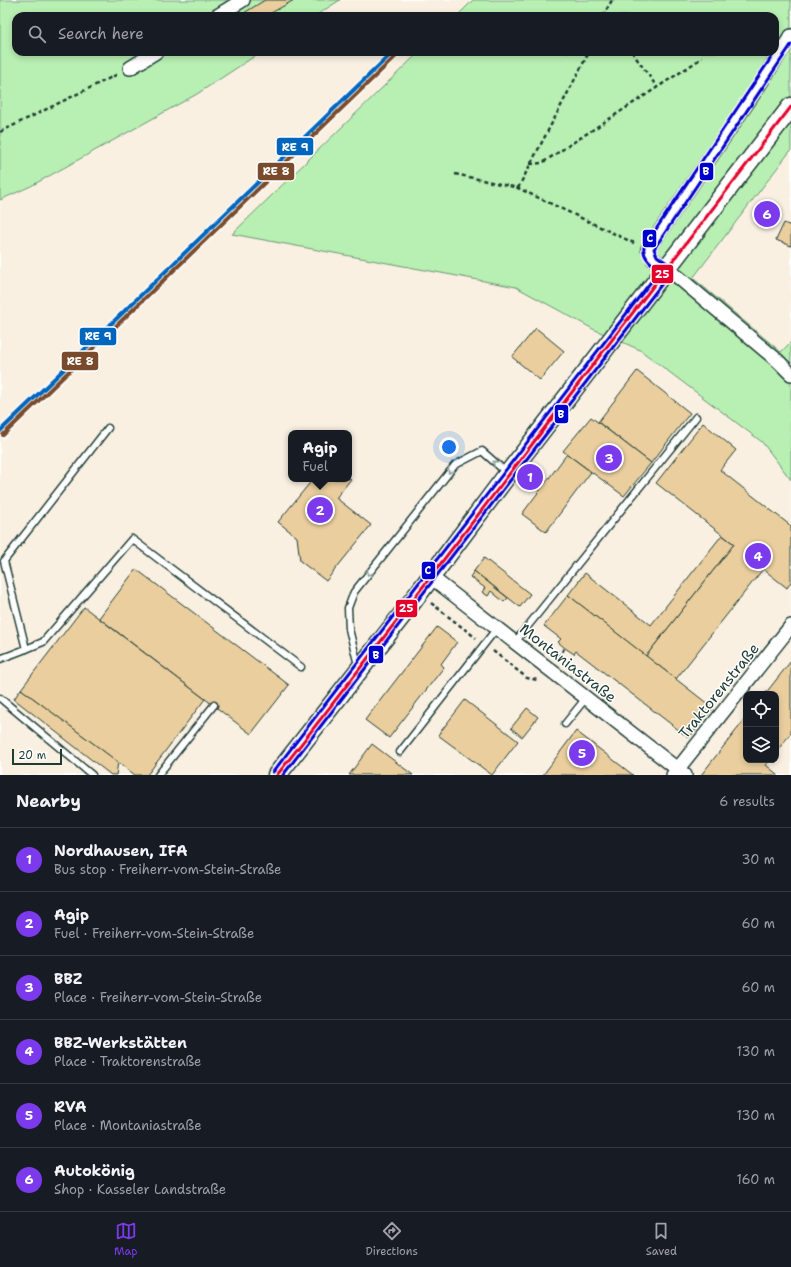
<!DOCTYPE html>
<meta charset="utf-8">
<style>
body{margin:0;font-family:"Shantell Sans",sans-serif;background:#242831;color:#f1f3f6}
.controls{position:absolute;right:12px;bottom:12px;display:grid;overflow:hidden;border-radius:8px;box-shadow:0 2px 6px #0003}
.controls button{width:36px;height:36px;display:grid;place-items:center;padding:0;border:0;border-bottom:1px solid #363941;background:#171b24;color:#f1f3f6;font:20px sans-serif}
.scale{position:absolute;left:12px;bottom:10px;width:50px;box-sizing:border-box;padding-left:4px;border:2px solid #1f3d34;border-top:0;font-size:11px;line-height:14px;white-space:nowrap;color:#1f3d34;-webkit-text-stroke:3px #fff;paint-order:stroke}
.you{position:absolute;left:449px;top:447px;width:14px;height:14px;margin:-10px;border:3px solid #fff;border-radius:50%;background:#1a73e8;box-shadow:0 0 0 6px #1a73e833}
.badge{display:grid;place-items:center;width:26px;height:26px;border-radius:50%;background:#7c3aed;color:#fff;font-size:13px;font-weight:700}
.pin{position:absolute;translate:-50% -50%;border:2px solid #fff;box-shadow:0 1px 4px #0006}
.popup{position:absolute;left:288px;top:430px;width:64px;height:52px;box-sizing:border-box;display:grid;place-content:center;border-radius:8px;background:#171b24;filter:drop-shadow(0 1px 3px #0005);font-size:13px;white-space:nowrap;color:#9ea1a6}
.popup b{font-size:15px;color:#f1f3f6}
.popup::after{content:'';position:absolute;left:50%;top:100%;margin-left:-8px;border:8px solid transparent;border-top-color:#171b24}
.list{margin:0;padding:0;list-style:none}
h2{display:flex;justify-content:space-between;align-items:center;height:52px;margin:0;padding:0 16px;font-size:17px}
h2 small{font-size:13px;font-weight:400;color:#9ea1a6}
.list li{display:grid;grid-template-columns:26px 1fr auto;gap:12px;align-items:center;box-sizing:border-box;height:64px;padding:0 16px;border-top:1px solid #363941}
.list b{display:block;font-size:15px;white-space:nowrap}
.list p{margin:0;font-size:13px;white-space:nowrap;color:#9ea1a6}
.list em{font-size:13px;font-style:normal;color:#9ea1a6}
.icon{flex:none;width:22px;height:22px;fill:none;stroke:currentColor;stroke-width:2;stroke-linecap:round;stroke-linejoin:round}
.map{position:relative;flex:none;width:791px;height:775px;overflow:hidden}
.search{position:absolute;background:#171b24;box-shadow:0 2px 6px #0003;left:12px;right:12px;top:12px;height:44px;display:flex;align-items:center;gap:10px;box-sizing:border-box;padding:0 14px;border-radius:12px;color:#9ea1a6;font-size:15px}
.sheet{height:436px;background:#171b24}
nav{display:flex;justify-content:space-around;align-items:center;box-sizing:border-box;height:56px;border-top:1px solid #363941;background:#171b24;font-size:11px;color:#9ea1a6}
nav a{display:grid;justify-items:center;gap:2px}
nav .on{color:#7c3aed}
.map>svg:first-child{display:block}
.built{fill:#f9f0e2;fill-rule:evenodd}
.green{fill:#b8efb2;stroke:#6c9673}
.building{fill:#eace9e;stroke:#1f3d34}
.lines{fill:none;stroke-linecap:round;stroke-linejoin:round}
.service-casing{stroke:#1f3d34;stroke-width:9}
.minor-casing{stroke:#1f3d34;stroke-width:16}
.secondary-casing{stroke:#1f3d34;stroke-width:21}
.path{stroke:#1f3d34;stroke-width:2.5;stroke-dasharray:4 3;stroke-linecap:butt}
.service{stroke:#fff;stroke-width:6}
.minor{stroke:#fff;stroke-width:13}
.secondary{stroke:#fff;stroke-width:18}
.bus-1-casing{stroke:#fff;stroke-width:6}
.bus-2-casing{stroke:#fff;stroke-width:6}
.bus-3-casing{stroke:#fff;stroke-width:6}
.bus-1{stroke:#e4002b;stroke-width:3}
.bus-2{stroke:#0000cd;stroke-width:3}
.bus-3{stroke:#0000cd;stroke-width:3}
.rail-1-casing{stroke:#fff;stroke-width:7}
.rail-2-casing{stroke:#fff;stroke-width:7}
.rail-1{stroke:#0065bd;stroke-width:4}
.rail-2{stroke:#7a4b2a;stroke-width:4}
.oneway{stroke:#8f9e9a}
.labels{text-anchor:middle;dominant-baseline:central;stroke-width:3;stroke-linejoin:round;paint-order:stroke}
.street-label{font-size:15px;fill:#1f3d34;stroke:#fff}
.line-badge{stroke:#fff;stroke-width:1.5}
.badge-label{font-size:11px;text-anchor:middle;font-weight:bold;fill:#fff}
</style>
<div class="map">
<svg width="791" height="775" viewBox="0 0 791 775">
<rect width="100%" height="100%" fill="#fff"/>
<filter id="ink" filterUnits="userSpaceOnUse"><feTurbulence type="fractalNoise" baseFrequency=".025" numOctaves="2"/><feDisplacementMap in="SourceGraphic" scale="8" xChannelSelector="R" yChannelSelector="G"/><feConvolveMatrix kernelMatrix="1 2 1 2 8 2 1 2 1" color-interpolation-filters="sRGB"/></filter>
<g filter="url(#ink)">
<!-- built -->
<g class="built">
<path d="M340 0H473L457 16H315Z"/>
<path d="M261 52H419L291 177 791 386V775H0V200L31 186 197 94ZM291 433H349V479H291ZM746 694H776V760H746Z"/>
<path d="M791 150V342L782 352 693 278Z"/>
</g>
<!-- green -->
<g class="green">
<path d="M0 0H340L315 16H16V52H261L197 94 31 186 0 200Z"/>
<path d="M473 0H791V150L693 278 781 352 791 342V480L762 442 640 350 593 329 516 287 232 234 419 52H775V16H457Z"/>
</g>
<!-- building -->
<g class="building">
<path d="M265 0H294L266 16H239Z"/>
<path d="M784 223 791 226V246L776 240Z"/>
<path d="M536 328 564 351 540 380 512 357Z"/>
<path d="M637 371 690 413 651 463 598 422Z"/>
<path d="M591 417 651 463 624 496 563 451Z"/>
<path d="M703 423 736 450 720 470 791 526V582L787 588 763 569 676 679 646 656 734 544 656 483Z"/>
<path d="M567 454 591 472 546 532 522 514Z"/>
<path d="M349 477 351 479 336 498 371 525 326 581 300 561 297 537 278 522 313 479H349Z"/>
<path d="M722 535 734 544 646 656 568 595 585 573 651 625Z"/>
<path d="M484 558 530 594 520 607 474 571Z"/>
<path d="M136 569 289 685 251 734 99 618Z"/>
<path d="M474 571 508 598 504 602 491 591 488 596 482 592 485 588 470 577Z"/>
<path d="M568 595 713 708 689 738 576 651 574 654 565 648 558 642 561 639 544 626Z"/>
<path d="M84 607 205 699 147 775H135L21 689Z"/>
<path d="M437 627 457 642 441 664 444 667 389 738 365 720Z"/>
<path d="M791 661V733L776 752V694H765Z"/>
<path d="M21 689 118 762 116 775H111L14 699Z"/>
<path d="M465 700 518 741 492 775 438 735Z"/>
<path d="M527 708 538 717 522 737 511 728Z"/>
<path d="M746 718V760H770L766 765 778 775H701Z"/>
<path d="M576 731 633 775H543Z"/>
<path d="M372 744 413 775H349Z"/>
</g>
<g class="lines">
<!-- service casing -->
<g class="service-casing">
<g id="service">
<path d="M515 642 696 417"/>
<path d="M26 649 43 642 132 539 301 667"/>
<path d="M0 659 26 649 4 561 108 428"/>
<path d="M358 665 349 629 348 608 354 592 455 465 482 451 507 473"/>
<path d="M0 698 92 775"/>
<path d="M565 724 586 698"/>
<path d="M400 752 497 628"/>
<path d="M158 775 214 705"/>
</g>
</g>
<!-- minor casing -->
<g class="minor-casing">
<g id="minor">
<path d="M217 16 243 0"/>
<path d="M791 36 754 93 648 249 653 259 678 277 778 361 791 374"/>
<path d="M130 68 156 52"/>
<path d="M431 577 685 775"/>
<path d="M673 775 791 626"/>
</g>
</g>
<!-- secondary casing -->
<g class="secondary-casing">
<path id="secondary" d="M277 775 406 610 508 474 791 107"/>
</g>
<!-- path -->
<g class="path">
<path d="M603 16 612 0"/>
<path d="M632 52 657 87"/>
<path d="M587 56 589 52"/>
<path d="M0 132 118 74"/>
<path d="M530 164 542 163 702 58"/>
<path d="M455 174 518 188 634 243"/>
<path d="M518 188 587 56 583 52"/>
<path d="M431 603 476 638"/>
<path d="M493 651 527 678 538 680"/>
<path d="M557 657 565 648"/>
</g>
<!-- service -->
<use href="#service" class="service"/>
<!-- minor -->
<use href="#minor" class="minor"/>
<!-- secondary -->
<use href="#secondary" class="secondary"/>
<!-- bus-1 casing -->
<g class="bus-1-casing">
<path id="bus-1" d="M277 775C450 554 619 329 791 107"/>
</g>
<!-- bus-2 casing -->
<g class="bus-2-casing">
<path id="bus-2" d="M283 775 671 272V266L657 256 654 249 791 45"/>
</g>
<!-- bus-3 casing -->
<g class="bus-3-casing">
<path id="bus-3" d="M273 772 660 270C652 265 642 257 644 247L775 52"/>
</g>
<!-- bus-1 -->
<use href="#bus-1" class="bus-1"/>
<!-- bus-2 -->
<use href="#bus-2" class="bus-2"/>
<!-- bus-3 -->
<use href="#bus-3" class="bus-3"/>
<!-- rail-1 casing -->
<g class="rail-1-casing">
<path id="rail-1" d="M0 431 393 52"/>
</g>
<!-- rail-2 casing -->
<g class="rail-2-casing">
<path id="rail-2" d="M3 435 396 56"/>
</g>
<!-- rail-1 -->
<use href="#rail-1" class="rail-1"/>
<!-- rail-2 -->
<use href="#rail-2" class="rail-2"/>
</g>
<!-- one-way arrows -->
<defs><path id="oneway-chevron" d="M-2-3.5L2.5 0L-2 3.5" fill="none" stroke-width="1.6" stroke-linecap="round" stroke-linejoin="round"/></defs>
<g class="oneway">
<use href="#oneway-chevron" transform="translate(495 463) rotate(-139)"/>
<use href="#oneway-chevron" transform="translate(450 471) rotate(128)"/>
<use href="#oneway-chevron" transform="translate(369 573) rotate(128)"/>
</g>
</g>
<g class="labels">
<!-- street labels -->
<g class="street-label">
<text transform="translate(568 663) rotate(38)">Montaniastraße</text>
<text transform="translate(719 691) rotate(-51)">Traktorenstraße</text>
</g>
</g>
<g class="line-badge">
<rect x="276" y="137" width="38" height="19" rx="4" fill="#0065bd"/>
<rect x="699" y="162" width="15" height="19" rx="4" fill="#0000cd"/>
<rect x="257" y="162" width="38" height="19" rx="4" fill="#7a4b2a"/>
<rect x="642" y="229" width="15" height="19" rx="4" fill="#0000cd"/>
<rect x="651" y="264" width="23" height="20" rx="4" fill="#e4002b"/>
<rect x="79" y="327" width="38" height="19" rx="4" fill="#0065bd"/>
<rect x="61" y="351" width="38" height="20" rx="4" fill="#7a4b2a"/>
<rect x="554" y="404" width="15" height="20" rx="4" fill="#0000cd"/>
<rect x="421" y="561" width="15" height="19" rx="4" fill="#0000cd"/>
<rect x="395" y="599" width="23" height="19" rx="4" fill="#e4002b"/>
<rect x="368" y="645" width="16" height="19" rx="4" fill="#0000cd"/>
</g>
<g class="badge-label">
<text x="295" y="151">RE 9</text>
<text x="706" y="175">B</text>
<text x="276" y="175">RE 8</text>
<text x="650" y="242">C</text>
<text x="662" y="278">25</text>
<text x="98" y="340">RE 9</text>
<text x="80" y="365">RE 8</text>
<text x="561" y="418">B</text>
<text x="428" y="574">C</text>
<text x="406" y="612">25</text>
<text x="376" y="659">B</text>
</g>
</svg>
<div class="controls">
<button><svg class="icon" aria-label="locate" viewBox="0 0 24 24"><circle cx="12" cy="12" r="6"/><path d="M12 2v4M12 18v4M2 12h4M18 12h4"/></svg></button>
<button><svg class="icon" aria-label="layers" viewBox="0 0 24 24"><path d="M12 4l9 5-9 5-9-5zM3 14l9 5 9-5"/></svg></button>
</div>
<div class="scale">20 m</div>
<div class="you"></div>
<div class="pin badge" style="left:530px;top:477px">1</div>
<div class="pin badge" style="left:320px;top:510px">2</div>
<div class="popup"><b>Agip</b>Fuel</div>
<div class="pin badge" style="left:609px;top:458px">3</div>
<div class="pin badge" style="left:758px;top:556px">4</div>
<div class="pin badge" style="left:582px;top:753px">5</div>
<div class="pin badge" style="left:767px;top:214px">6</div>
<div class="search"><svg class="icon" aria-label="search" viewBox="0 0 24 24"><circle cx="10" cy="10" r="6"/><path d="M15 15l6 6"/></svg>Search here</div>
</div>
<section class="sheet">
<h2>Nearby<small>6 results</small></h2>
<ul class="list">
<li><span class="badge">1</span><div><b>Nordhausen, IFA</b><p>Bus stop · Freiherr-vom-Stein-Straße</p></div><em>30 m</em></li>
<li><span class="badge">2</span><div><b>Agip</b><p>Fuel · Freiherr-vom-Stein-Straße</p></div><em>60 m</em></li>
<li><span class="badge">3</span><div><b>BBZ</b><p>Place · Freiherr-vom-Stein-Straße</p></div><em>60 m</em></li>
<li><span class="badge">4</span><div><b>BBZ-Werkstätten</b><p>Place · Traktorenstraße</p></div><em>130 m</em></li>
<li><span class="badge">5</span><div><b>RVA</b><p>Place · Montaniastraße</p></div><em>130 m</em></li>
<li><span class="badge">6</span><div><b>Autokönig</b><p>Shop · Kasseler Landstraße</p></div><em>160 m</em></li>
</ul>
</section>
<nav>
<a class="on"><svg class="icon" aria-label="map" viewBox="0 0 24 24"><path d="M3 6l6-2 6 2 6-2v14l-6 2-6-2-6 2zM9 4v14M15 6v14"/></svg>Map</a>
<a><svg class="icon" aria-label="directions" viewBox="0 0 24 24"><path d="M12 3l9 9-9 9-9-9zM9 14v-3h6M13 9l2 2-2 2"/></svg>Directions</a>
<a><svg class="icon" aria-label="saved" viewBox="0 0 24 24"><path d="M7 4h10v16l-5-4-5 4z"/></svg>Saved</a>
</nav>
